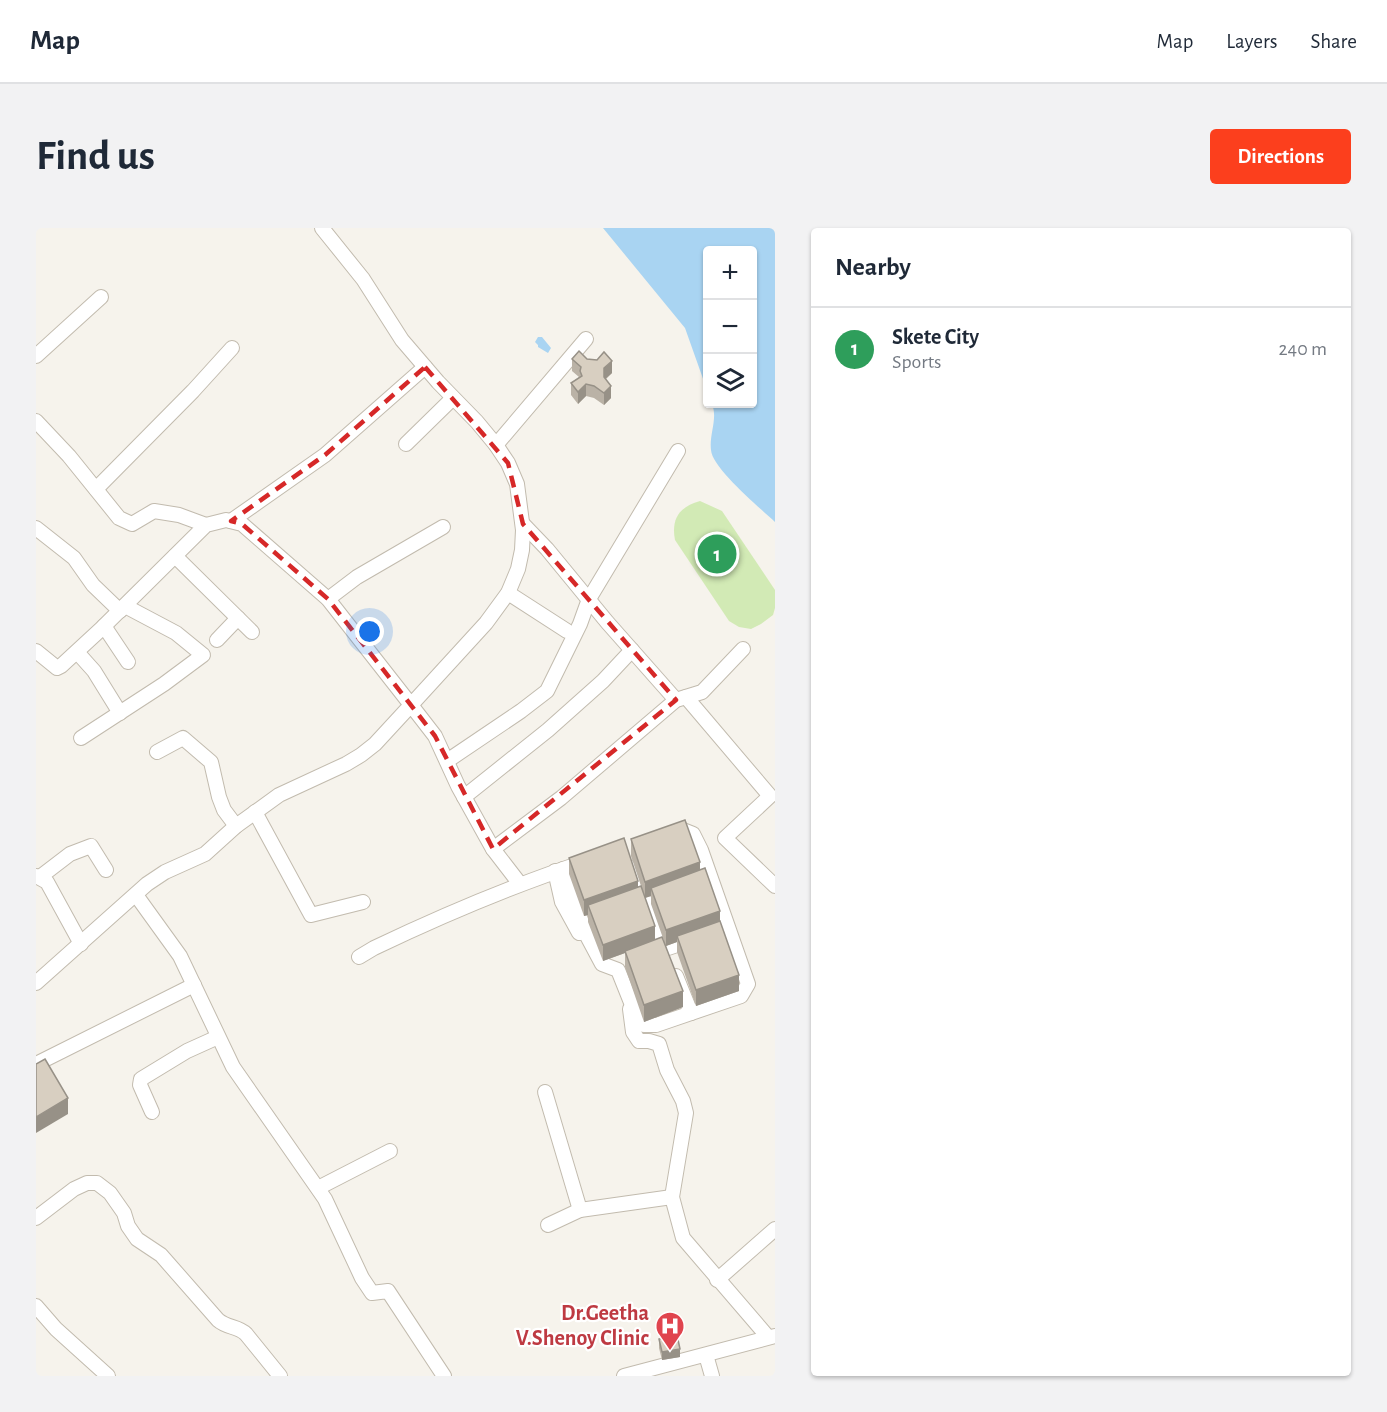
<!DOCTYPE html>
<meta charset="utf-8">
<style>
body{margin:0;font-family:"Alegreya Sans",sans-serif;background:#f2f2f3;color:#1f2937}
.controls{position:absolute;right:18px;top:18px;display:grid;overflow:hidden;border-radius:6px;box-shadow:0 2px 4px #0004}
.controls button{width:54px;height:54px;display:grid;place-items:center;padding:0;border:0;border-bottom:2px solid #e0e1e3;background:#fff;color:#1f2937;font:30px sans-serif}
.you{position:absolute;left:334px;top:404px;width:21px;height:21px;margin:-15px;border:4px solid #fff;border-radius:50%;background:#1a73e8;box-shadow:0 0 0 9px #1a73e833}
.badge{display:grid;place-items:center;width:39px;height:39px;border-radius:50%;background:#fc3f1d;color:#fff;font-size:20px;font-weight:700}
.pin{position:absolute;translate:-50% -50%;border:3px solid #fff;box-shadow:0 2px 6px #0006}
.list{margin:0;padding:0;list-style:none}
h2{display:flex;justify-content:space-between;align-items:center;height:78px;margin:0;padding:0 24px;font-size:26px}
h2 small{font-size:20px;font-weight:400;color:#747a83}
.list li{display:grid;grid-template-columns:39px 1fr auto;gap:18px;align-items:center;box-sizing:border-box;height:84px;padding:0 24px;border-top:2px solid #e0e1e3}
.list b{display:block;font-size:22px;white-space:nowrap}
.list p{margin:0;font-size:20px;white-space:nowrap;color:#747a83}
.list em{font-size:20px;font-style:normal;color:#747a83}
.icon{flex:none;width:33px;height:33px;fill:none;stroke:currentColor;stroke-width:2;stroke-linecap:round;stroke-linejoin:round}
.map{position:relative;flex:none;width:739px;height:1148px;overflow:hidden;border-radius:6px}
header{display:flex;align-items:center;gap:36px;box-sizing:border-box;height:84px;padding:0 30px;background:#fff;border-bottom:2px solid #e0e1e3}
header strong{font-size:28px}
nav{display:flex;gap:33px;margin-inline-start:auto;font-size:21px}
.intro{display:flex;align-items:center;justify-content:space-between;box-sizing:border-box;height:144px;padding:0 36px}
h1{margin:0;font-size:42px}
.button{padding:15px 27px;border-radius:6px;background:#fc3f1d;color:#fff;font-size:21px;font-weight:700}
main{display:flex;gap:36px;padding:0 36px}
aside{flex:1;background:#fff;border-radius:6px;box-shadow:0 2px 4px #0004}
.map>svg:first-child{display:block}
.green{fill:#d2eab5}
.water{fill:#a9d4f2}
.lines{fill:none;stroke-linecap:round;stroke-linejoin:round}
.minor-casing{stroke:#c2bbae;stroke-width:16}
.minor{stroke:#fff;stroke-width:14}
.wall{fill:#bab2a6}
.shaded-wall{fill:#979187}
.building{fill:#d8cfc1;stroke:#979187;stroke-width:1.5}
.marked{fill:none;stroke:#d62828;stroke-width:4.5;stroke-dasharray:12 8;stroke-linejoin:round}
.labels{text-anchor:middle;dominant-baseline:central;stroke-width:4.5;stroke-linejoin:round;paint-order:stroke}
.health-label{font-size:22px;font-weight:bold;fill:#be3a42;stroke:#fff;text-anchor:end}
</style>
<header>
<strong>Map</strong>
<nav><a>Map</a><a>Layers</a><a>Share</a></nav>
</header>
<div class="intro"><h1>Find us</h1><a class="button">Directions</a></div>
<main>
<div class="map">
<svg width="739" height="1148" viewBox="0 0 739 1148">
<rect width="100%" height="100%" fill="#f6f3ec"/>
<!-- green -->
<path class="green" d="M664 273 686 283 739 362V380L737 387 725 396 715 401 703 399 693 393 639 312C635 291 643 279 664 273Z"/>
<!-- water -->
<g class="water">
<path d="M567 0H739V294C724 280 676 240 675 222 673 206 682 191 676 176H716V22H672L671 162 649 100Z"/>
<path d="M502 109H506L515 120 512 125 502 119V117L499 114Z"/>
</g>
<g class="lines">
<!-- minor casing -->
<g class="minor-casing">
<g id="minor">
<path d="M0 128 65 69"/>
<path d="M0 193 33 228 83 290 96 296 118 283 143 287 170 297"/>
<path d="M370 216 417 170"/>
<path d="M460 217 550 111"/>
<path d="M60 261 157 163 196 120"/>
<path d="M195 293 289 227 389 139"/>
<path d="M487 296 511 321 571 394 640 472"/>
<path d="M0 300 38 330 57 357 84 383"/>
<path d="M139 328 216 404"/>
<path d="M472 365 531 403"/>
<path d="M292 371 321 349 407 299"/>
<path d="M68 398 92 434"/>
<path d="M181 412 202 390"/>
<path d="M0 423 21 440 25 438 64 402 170 297 190 292 206 296 292 371 375 477 450 395 472 365 482 341 486 322 487 302 481 256 472 235 460 217 441 194 402 154 366 112 327 51 286 0"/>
<path d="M41 424 58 443 84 485"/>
<path d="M650 469 734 568 689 610 739 658"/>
<path d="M45 510 128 456 167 427 140 405 89 378"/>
<path d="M121 524 147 510 175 534 183 569 188 582 200 598"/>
<path d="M411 533 485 483 511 463 544 396 553 371 642 223"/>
<path d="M428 569 512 502 567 453 596 422"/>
<path d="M219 584 275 687 327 674"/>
<path d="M457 621 525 570 640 472 666 464 707 421"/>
<path d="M595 640 629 721 659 711"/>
<path d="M527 641 550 706 566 736 582 742 602 792 608 797H620L705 768 712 756 665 622 657 606 647 602 638 605"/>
<path d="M519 643 526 674 543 705"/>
<path d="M0 648 11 654 45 716"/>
<path d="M4 649 34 626 55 618 70 642"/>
<path d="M100 667 144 728 197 839 289 971 326 1050 336 1065 352 1063 408 1148"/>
<path d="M323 729 338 720C407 687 478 657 551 633"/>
<path d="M640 748 655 785"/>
<path d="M0 755 111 656 129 644 169 626 200 598 243 567 310 536 325 527 339 516 375 477 399 508 422 558 457 621 484 656"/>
<path d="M594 781 597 804 603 813H613L623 816 631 842 647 873 650 885 636 969 647 1010 732 1109"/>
<path d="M0 836 158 757"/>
<path d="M509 864 544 982"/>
<path d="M116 884 104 857 105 851 151 823 182 809"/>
<path d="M282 960 354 923"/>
<path d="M0 990 38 961 51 955H61L74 965 88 985 92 998 101 1011 125 1027 182 1092C191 1100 202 1098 210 1106L244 1148"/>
<path d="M512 997 544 982 636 969"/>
<path d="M681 1052 739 1001"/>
<path d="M0 1078 20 1101 72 1148"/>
<path d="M670 1127 676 1148"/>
<path d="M588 1148 739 1108"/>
</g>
</g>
<!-- minor -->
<use href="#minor" class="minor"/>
</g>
<!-- wall -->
<g class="wall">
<path d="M536 131H551L576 145 570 151 575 170 568 177 558 170 550 168 542 176 535 167V155L543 149 536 143Z"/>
<path d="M595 611 664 642 684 694 703 763 660 778 641 724V714L630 718 647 779 608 794 589 739V725L567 733 552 694V687L548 688 533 646V630L602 659 619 712 628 713 615 676V668L609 670 595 628Z"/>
<path d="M623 1111 644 1129 626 1132 623 1120Z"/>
</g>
<!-- shaded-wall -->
<g class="shaded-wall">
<path d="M576 133V145L568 152V140Z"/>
<path d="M550 156V168L542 176V164Z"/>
<path d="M575 158V170L568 177V165Z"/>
<path d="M664 634V650L615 660V668L609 670V654Z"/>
<path d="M602 653V669L552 677V687L548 688V672Z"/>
<path d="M684 683V699L641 708V714L630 718V702Z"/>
<path d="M619 698V714L589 723V725L567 733V717Z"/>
<path d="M703 747V763L660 778V762Z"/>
<path d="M647 763V779L608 794V777Z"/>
<path d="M32 870V886L0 905V889Z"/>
<path d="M644 1121V1129L626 1132V1124Z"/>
</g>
<!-- building -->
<g class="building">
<path d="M543 123 551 131 561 132 568 124 576 133 568 140V149L575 158 568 165 558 158 550 156 542 164 535 155 546 148 544 143 545 139 536 131Z"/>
<path d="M649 592 664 634 609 654 595 611Z"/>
<path d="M588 610 602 653 548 672 533 630Z"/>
<path d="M669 640 684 683 630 702 615 660Z"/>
<path d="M605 658 619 698 567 717 552 677Z"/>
<path d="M684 693 703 747 660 762 641 708Z"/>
<path d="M626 709 647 763 608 777 589 723Z"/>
<path d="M9 831 32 870 0 889V836Z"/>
<path d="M641 1107 644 1121 626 1124 623 1111Z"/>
</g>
<!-- marked area -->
<path class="marked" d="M389 139 472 235 487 296 640 472 457 621 399 508 292 371 206 296 195 293 289 227Z"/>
<!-- icons -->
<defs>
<g id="hospital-pin" transform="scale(1.5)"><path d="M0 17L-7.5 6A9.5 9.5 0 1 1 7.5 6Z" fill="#e0444e" stroke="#fff"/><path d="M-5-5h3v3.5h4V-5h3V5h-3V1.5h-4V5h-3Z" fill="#fff"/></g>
</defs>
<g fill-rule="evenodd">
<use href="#hospital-pin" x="634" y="1098"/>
</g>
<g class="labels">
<!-- health labels -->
<g class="health-label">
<text x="613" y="1085">Dr.Geetha<tspan x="613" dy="25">V.Shenoy Clinic</tspan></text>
</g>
</g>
</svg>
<div class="controls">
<button>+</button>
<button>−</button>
<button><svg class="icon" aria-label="layers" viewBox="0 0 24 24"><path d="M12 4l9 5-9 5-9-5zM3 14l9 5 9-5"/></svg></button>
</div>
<div class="you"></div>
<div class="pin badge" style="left:681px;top:326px;background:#2e9e5b">1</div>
</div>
<aside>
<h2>Nearby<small></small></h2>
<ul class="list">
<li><span class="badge" style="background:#2e9e5b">1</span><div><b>Skete City</b><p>Sports</p></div><em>240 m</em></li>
</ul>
</aside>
</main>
